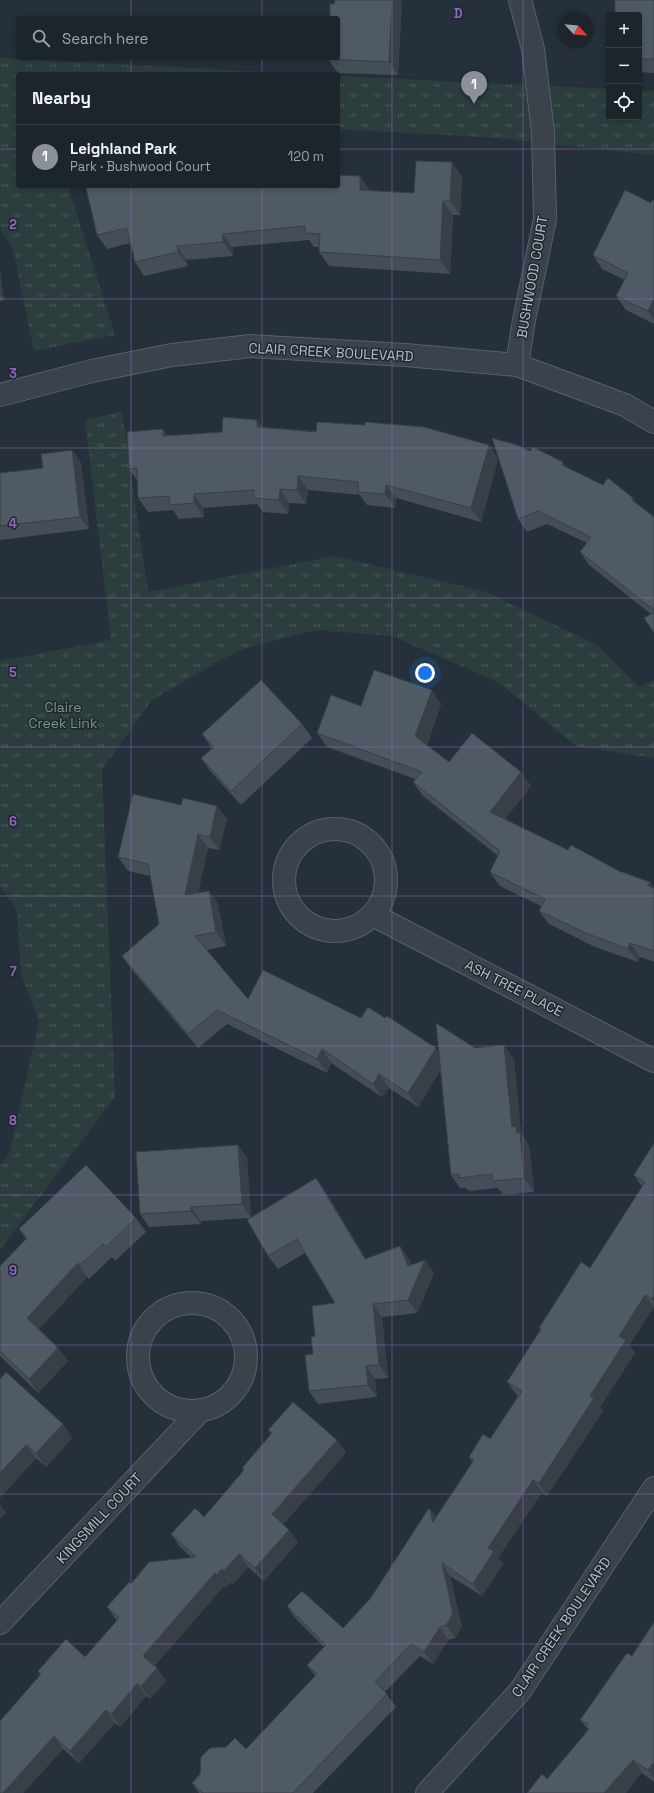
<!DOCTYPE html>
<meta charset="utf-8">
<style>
body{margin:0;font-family:"Space Grotesk",sans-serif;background:#252c34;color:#f1f3f6}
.controls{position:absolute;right:12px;top:12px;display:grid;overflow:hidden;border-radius:4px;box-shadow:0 2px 6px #0003}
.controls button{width:36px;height:36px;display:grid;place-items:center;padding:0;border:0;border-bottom:1px solid #3a4148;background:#1c242c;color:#f1f3f6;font:20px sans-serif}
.compass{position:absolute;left:558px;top:12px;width:36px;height:36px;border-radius:50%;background:#1c242c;box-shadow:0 2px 6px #0003;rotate:116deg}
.you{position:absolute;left:425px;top:673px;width:14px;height:14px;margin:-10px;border:3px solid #fff;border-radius:50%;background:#1a73e8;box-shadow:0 0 0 6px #1a73e833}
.badge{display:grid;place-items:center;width:26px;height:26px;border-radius:50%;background:#8c9099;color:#fff;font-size:13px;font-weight:700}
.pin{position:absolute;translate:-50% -33px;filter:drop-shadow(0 1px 2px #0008)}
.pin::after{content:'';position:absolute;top:21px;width:14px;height:12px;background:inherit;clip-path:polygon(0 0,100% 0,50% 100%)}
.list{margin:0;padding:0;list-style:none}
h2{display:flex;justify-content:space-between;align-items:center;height:52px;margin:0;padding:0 16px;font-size:17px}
h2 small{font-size:13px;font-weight:400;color:#a0a4a9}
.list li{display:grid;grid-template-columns:26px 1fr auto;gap:12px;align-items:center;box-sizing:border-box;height:64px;padding:0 16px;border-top:1px solid #3a4148}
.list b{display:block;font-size:15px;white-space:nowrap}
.list p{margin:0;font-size:13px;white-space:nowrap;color:#a0a4a9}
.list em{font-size:13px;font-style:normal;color:#a0a4a9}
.icon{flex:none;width:22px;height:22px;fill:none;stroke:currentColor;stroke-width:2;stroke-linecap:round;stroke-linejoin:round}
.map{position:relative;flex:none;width:654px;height:1793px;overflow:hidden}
.search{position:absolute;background:#1c242c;box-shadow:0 2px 6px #0003;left:16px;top:16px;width:324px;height:44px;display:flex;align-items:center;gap:10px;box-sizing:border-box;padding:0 14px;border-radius:4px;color:#a0a4a9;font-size:15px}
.panel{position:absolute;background:#1c242c;box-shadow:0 2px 6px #0003;left:16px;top:72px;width:324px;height:116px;border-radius:4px}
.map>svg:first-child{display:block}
.grass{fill:url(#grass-tufts)}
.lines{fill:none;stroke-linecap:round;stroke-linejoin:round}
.minor-casing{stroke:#586068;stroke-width:24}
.minor{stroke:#3a424b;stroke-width:22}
.wall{fill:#454d57}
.shaded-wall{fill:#383f47}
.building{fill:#505a65;stroke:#383f47}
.grid{fill:none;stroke:#9366c2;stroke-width:1;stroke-opacity:0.55}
.labels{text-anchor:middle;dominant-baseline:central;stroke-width:3;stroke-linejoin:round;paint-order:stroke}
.street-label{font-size:14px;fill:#b6bdc6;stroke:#1f272f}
.park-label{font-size:14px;fill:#77997d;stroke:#1f272f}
.grid-label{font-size:13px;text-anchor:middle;font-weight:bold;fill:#9366c2;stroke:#1f272f;stroke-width:3;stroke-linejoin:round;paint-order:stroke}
</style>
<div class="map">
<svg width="654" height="1793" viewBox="0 0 654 1793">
<defs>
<pattern id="grass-tufts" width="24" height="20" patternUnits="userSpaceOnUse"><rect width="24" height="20" fill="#2b3e3d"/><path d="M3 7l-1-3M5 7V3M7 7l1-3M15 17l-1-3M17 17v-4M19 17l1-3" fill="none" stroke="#485858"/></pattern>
</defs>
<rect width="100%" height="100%" fill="#26303a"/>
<!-- grass -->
<g class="grass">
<path d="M0 58 305 74H18V186H68L115 335 34 351 13 248 0 229Z"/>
<path d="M338 76 609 89V117H639V91H654V155L499 138 338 129Z"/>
<path d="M122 412 148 592 335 556 486 592 597 645 640 687 654 680V758L576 746 498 682 392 636 314 630 237 651 152 700 102 769 115 1097 0 1250V1166L10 1151 39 1021 21 974 17 910 0 888V661L111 640 85 420Z"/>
</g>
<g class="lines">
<!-- minor casing -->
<g class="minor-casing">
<g id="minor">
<path d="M517 365 524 320 545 219 543 132 533 49 520 0"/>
<path d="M0 395 92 371 172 355 251 346 405 355 517 365 625 405 654 422"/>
<circle cx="335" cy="880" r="51"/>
<path d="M373 915 654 1061"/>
<circle cx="192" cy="1357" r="54"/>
<path d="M0 1623 199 1412"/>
<path d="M427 1793 520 1691 654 1488"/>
</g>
</g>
<!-- minor -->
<use href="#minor" class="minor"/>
</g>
<!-- wall -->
<g class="wall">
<path d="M335 0H402L398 75 338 73 328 59Z"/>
<path d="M654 0V73L639 72V15Z"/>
<path d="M360 176 370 191 414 193 462 176 460 215H453L450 274 329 266 319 252V247H314L309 240 232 247 233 256 186 260 188 266 144 276 135 262 130 243 107 249 97 235 93 186Z"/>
<path d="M654 201V324L626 310 616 296 625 280 602 269 593 255Z"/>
<path d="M0 271 4 300 0 301Z"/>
<path d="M257 420 263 427 489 445 498 459 481 522 396 498 395 508 367 505 360 495 308 490 306 504 289 503 288 514 263 512 257 504 203 508 204 517 179 519 173 510 148 512 138 498 137 480 129 469 163 429 168 436 222 432Z"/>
<path d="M72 450 81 463 89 529 0 540V473L43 468Z"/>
<path d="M530 451 568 468 603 485 633 498 638 505 654 517V633L651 614 589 565 580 552 587 543 547 524 527 532 518 519Z"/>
<path d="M441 704 427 745 449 762 521 772 531 786 505 819 568 850 619 871 654 888V962L640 957 638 962 595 947 549 924 539 911 541 906 500 886 490 872 498 856 423 796 413 782 415 779 327 747 317 733 361 706Z"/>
<path d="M302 724 312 738 241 805 211 772 201 758 212 749 202 734Z"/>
<path d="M227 819 219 850 208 848 198 893 209 891 218 904 226 946 206 950 248 999 361 1018H385L436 1048 439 1052 475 1048 514 1059 521 1133 529 1146 534 1192 503 1195 498 1188 469 1191 466 1188H460L451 1175 440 1070 418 1107 389 1088 382 1097 331 1063 327 1073 227 1024 198 1048 132 970 122 956 159 924 150 876 128 871 118 857Z"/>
<path d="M654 1143V1307L629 1345 635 1353 600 1407 603 1411 547 1496 542 1492 498 1558 503 1564 482 1596 450 1576 462 1627 455 1638 448 1640 433 1664 420 1656 385 1692 396 1707 313 1793H199L192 1783 246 1749 315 1676 307 1665 324 1647 296 1619 287 1606 343 1628 370 1599 429 1508 436 1517 472 1462 469 1457 490 1439 518 1396 516 1394 507 1382 541 1330 539 1328 590 1268 642 1187 634 1175Z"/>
<path d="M238 1145 247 1158 251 1217 316 1178 325 1191 366 1259 400 1246 409 1259 411 1265 425 1260 434 1273 417 1313 382 1317 388 1378 375 1379 377 1397 318 1404 309 1391 313 1354 315 1336 335 1303 305 1253 278 1269 268 1256 251 1218 201 1221V1224L149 1227 140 1214Z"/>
<path d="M136 1218 146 1232 115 1261 112 1257 89 1279 87 1277 39 1329 58 1348 68 1361 38 1393 0 1356V1266L26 1239 19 1229Z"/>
<path d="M0 1379 63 1424 72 1438 46 1467 36 1458 0 1498Z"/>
<path d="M268 1430 337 1440 346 1453 283 1524 289 1530 298 1542 264 1581 248 1567 233 1584 231 1582 226 1588 224 1586 154 1666 157 1668 166 1681 150 1699 146 1696 120 1727 115 1723 79 1763 63 1749 23 1793H0L1 1720 40 1675 38 1671 85 1657 117 1621 107 1607 131 1584 191 1557 180 1547 171 1534 204 1517 244 1471 242 1468 271 1434Z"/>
<path d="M654 1622V1782L642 1773 547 1779 588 1730 580 1720 632 1656Z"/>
</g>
<!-- shaded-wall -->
<g class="shaded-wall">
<path d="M392 0H402L398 75 389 62Z"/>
<path d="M452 162 462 176 460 215 450 201Z"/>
<path d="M360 176 370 190 369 204 360 190Z"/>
<path d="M443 201 453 215 450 274 440 260Z"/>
<path d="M223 234 232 247 233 256 223 242Z"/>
<path d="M177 246 186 260 188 266 178 252Z"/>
<path d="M0 271 4 300 0 294Z"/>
<path d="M654 299V320L648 311Z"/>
<path d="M257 420 267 433 257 427Z"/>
<path d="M163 429 173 443 163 436Z"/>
<path d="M489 445 498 459 481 522 471 508Z"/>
<path d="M72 450 81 463 89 529 80 517Z"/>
<path d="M563 462 573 475 562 465Z"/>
<path d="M298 476 308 490 306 504 297 490Z"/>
<path d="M386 485 396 498 395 508 385 494Z"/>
<path d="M280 489 289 503 288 514 279 500Z"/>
<path d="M194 494 203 508 204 517 194 503Z"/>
<path d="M633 498 643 511 632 500Z"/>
<path d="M432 690 441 704 425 749 415 736Z"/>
<path d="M521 772 531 786 500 826 490 812Z"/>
<path d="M217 806 227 819 219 850 210 837Z"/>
<path d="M198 834 208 848 195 909 185 895Z"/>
<path d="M650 882 654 888V894L648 886Z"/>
<path d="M209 891 218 904 226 946 216 932Z"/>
<path d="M630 943 640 957 638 962 628 949Z"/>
<path d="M504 1045 514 1059 521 1133 529 1146 534 1192 524 1178 512 1127Z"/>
<path d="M436 1048 446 1062 418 1107 408 1093Z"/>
<path d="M322 1049 331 1063 327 1073 317 1059Z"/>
<path d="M379 1074 389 1088 382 1097 373 1084Z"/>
<path d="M238 1145 247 1158 251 1218 242 1204Z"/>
<path d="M316 1178 325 1191 374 1272 365 1259Z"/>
<path d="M191 1207 201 1221V1224L191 1211Z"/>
<path d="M400 1246 409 1259 416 1279 408 1266Z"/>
<path d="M425 1260 434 1273 417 1313 408 1300Z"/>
<path d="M78 1263 87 1277 36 1332 27 1318Z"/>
<path d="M645 1295 654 1307 629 1345 635 1353 600 1407 603 1411 547 1496 539 1483 619 1336Z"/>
<path d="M654 1295V1302L652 1299Z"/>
<path d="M373 1304 382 1317 388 1378 379 1365Z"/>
<path d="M58 1348 68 1361 38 1393 29 1379Z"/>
<path d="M366 1366 375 1379 377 1397 368 1385Z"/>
<path d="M63 1424 72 1438 46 1467 36 1453Z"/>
<path d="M337 1440 346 1453 281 1527 272 1514Z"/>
<path d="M26 1445 36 1458 0 1498V1473Z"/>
<path d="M533 1480 542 1492 498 1558 503 1564 482 1596 473 1584 488 1548Z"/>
<path d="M0 1504 6 1513 0 1519Z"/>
<path d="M429 1508 438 1520 433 1522Z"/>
<path d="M289 1530 298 1542 264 1581 255 1568Z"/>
<path d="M239 1554 248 1567 233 1584 224 1571Z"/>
<path d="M442 1563 450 1576 462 1627 455 1638 446 1625Z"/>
<path d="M222 1569 231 1582 226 1588 217 1575Z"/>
<path d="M215 1573 224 1586 152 1669 143 1656Z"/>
<path d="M440 1627 448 1640 433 1664 424 1652Z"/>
<path d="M157 1668 166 1681 150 1699 141 1686Z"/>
<path d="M137 1684 146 1696 120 1727 111 1714Z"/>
<path d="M106 1710 115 1723 79 1763 70 1751Z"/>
<path d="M54 1736 63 1749 23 1793H3Z"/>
<path d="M633 1760 642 1773 626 1793H604Z"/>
<path d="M654 1762V1779L648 1770Z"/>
</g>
<!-- building -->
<g class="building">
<path d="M335 0H392L389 62 328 59V58H338V18H330V4H334Z"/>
<path d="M615 0H654V59H639V15H615Z"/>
<path d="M416 161 452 162 450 201H443L440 260 319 252 320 234 305 233V226L223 234V242L177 246 178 252 135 262 127 228 97 235 86 188 93 186H338V175L360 176V190L414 193Z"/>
<path d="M625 190 651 203 652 200 654 201V299L648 311 616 296 628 273 593 255Z"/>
<path d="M223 417 257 420V427L316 432 317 422 365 425V422L424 427 489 445 471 508 386 485 385 494 358 492V482L298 476 297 490 280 489 279 500 253 498 254 490 194 494V503L170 505 169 496 138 498 137 468 129 469 127 432 163 429V436L222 432Z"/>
<path d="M492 438 517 445 530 451 533 447 563 462 562 465 603 485 608 478 633 498 632 500 654 517V610L580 552 591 537 538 511 518 519Z"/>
<path d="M72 450 80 517 0 526V473L43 468 41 454Z"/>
<path d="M654 612V633L644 618Z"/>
<path d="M374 670 432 690 415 736 449 762 472 733 521 772 490 812 568 850 571 845 619 871 650 882 648 886 654 888V951L630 943 628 949 586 933 539 911 545 899 490 872 500 851 413 782 422 772 317 733 331 695 361 706Z"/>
<path d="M261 680 302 724 231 791 201 758 214 747 202 734Z"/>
<path d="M133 794 181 805 183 798 217 806 210 837 198 834 185 895 209 891 216 932 195 936 248 999 263 970 361 1018 368 1007 385 1018 387 1016 436 1048 408 1093 379 1074 373 1084 322 1049 317 1059 217 1010 188 1034 122 956 159 924 148 864 118 857Z"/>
<path d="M436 1023 475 1048 504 1045 512 1127 516 1126 517 1133 520 1132 524 1178 493 1181 492 1174 459 1178V1174L451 1175Z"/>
<path d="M654 1143V1295L652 1299 645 1295 619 1336 626 1340 590 1396 594 1398 539 1483 533 1480 488 1548 494 1551 473 1584 442 1563 453 1614 446 1625 440 1627 424 1652 411 1644 375 1682 387 1694 293 1793H203L192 1783 200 1774 201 1757 210 1748 226 1747 235 1738 246 1749 317 1674 307 1665 326 1645 287 1606 302 1591 343 1628 370 1599 429 1508 433 1522 474 1460 469 1457 483 1434 490 1439 522 1391 507 1382 541 1329 539 1328 581 1262 590 1268 645 1182 634 1175Z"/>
<path d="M238 1145 242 1204 191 1207V1211L140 1214 136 1152Z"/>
<path d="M86 1165 136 1218 106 1247 103 1244 80 1265 78 1263 27 1318 58 1348 29 1379 0 1351V1266L27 1238 19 1229Z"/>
<path d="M316 1178 365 1259 400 1246 408 1266 425 1260 408 1300 373 1304 379 1365 366 1366 368 1385 309 1391 305 1355 313 1354 311 1337 315 1336 312 1306 335 1303 297 1239 268 1256 247 1220Z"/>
<path d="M6 1372 63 1424 36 1453 26 1445 0 1473V1379Z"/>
<path d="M293 1402 337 1440 272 1514 289 1530 255 1568 239 1554 224 1571 222 1569 217 1575 215 1573 143 1656 157 1668 141 1686 137 1684 111 1714 106 1710 70 1751 54 1736 3 1793H0V1720H1L41 1674 38 1671 66 1639 85 1657 119 1618 107 1607 129 1582 131 1584 149 1562 196 1557 171 1534 195 1508 204 1517 244 1470 242 1468 272 1433 268 1430Z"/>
<path d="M654 1622V1762L648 1770 633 1760 604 1793H527L542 1774 547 1779 589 1729 586 1727 588 1724 580 1720 627 1653 632 1656Z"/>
</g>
<!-- grid -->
<path class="grid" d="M131 0V18M262 0V18M392 0V1793M523 0V1793M131 58V74M262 58V74M0 149H18M338 149H654M131 186V1793M262 186V1793M0 299H654M0 448H654M0 598H654M0 747H654M0 896H654M0 1046H654M0 1195H654M0 1345H654M0 1494H654M0 1644H654"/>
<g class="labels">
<!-- street labels -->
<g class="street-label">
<text transform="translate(532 277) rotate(-80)">BUSHWOOD COURT</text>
<text transform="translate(331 352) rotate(3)">CLAIR CREEK BOULEVARD</text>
<text transform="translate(514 988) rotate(27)">ASH TREE PLACE</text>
<text transform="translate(99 1518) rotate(-47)">KINGSMILL COURT</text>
<text transform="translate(561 1627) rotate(-56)">CLAIR CREEK BOULEVARD</text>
</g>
<!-- park labels -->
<g class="park-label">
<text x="63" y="707">Claire<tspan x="63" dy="16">Creek Link</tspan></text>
</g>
</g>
<g class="grid-label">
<text x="458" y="18">D</text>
<text x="13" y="229">2</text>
<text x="13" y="378">3</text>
<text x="13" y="528">4</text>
<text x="13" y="677">5</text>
<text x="13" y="826">6</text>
<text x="13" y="976">7</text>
<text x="13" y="1125">8</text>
<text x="13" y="1275">9</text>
</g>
</svg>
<div class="controls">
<button>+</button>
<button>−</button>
<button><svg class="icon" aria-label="locate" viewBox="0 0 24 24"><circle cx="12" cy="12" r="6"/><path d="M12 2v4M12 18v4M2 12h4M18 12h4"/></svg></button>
</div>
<svg class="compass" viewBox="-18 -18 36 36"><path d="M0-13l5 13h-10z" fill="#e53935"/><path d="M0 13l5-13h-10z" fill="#a0a4a9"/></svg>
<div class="you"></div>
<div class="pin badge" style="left:474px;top:104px">1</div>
<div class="search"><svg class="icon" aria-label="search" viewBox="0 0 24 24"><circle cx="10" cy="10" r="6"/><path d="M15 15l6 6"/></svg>Search here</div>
<section class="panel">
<h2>Nearby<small></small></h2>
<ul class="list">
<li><span class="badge">1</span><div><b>Leighland Park</b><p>Park · Bushwood Court</p></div><em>120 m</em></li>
</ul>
</section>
</div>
